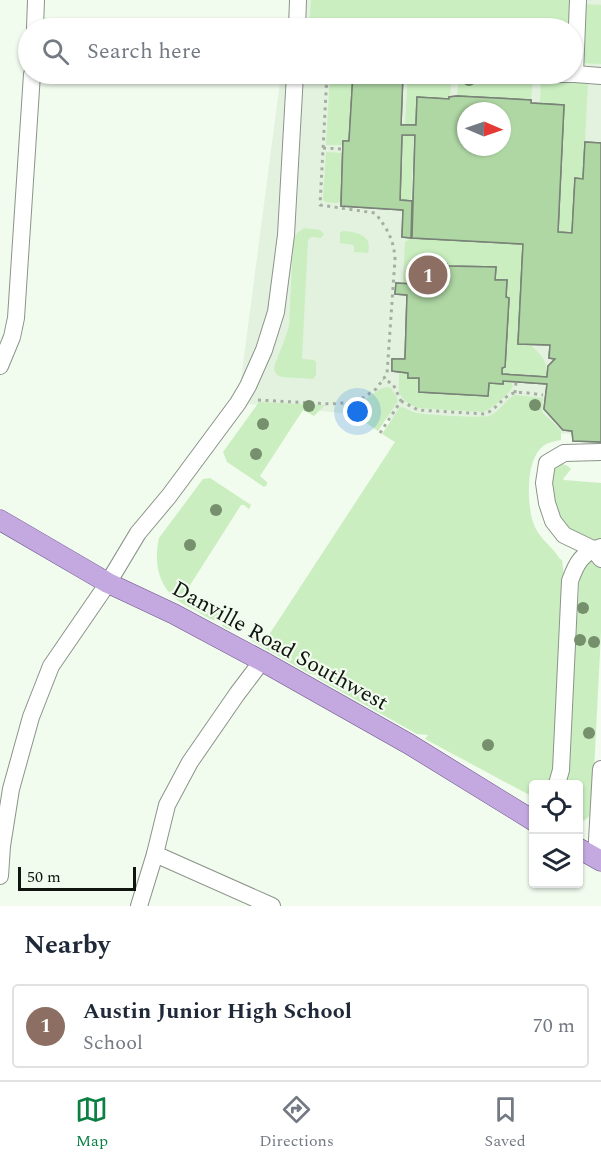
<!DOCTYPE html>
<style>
body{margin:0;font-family:Spectral,serif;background:#f2f2f3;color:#1f2937}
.controls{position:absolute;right:18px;bottom:18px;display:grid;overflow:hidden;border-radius:6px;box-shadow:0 2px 4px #0004}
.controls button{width:54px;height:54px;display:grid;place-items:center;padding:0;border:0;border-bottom:2px solid #e0e1e3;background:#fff;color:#1f2937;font:30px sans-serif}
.compass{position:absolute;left:457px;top:102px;width:54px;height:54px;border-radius:50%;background:#fff;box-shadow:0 2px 4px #0004;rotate:92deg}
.scale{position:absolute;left:18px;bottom:15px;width:118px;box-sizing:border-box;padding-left:6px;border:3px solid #111510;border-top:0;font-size:16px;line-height:21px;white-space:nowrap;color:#111510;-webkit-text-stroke:4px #f1fbee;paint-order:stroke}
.you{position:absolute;left:358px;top:412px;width:21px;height:21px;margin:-15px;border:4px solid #fff;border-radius:50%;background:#1a73e8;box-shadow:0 0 0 9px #1a73e833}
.badge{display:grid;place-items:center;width:39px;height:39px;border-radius:50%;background:#0b8043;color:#fff;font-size:20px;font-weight:700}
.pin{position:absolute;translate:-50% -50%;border:3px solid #fff;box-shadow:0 2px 6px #0006}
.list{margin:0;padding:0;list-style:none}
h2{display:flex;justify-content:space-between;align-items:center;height:78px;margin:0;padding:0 24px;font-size:26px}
h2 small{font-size:20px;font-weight:400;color:#747a83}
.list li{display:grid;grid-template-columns:39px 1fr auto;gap:18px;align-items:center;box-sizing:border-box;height:84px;margin:0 12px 12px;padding:0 12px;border:2px solid #e0e1e3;border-radius:6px}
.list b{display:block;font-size:22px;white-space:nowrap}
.list p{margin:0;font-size:20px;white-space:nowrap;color:#747a83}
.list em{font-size:20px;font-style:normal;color:#747a83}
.icon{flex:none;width:33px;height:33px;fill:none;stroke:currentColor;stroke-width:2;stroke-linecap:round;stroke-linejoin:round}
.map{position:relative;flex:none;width:601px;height:906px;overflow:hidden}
.search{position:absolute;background:#fff;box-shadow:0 2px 4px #0004;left:18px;right:18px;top:18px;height:66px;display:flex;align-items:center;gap:15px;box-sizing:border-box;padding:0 21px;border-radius:33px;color:#747a83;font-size:22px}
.sheet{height:174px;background:#fff}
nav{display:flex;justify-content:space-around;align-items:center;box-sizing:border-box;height:84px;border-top:2px solid #e0e1e3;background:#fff;font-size:16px;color:#747a83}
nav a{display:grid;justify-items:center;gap:3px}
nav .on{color:#0b8043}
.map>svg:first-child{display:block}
.built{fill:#e3f2df;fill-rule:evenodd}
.green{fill:#caeec0}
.building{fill:#afd7a4;stroke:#798277;stroke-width:1.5;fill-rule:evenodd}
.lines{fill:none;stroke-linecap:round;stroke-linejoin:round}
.minor-casing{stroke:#8b9489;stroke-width:18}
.major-casing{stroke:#6b508a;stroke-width:21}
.path{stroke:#a6aea3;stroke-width:3;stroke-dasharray:3 4.5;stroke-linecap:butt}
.minor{stroke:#fff;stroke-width:16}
.major{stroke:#c4a9e0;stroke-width:20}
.tree{fill:#768f6d}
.labels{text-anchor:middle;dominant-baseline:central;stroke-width:4.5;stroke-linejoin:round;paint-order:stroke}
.street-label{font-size:22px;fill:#111510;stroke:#f1fbee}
</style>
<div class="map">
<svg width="601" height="906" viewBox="0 0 601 906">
<rect width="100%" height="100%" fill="#f1fbee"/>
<!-- built -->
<path class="built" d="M290 0H601V435L546 433 238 403 281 74H572V28H287ZM466 111H502V147H466Z"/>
<!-- green -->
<g class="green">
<path d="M311 0H575L572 28H309Z"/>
<path d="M584 4 601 5V64L579 63Z"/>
<path d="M330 74H353L349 141H343V145H326Z"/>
<path d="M408 74H452L450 97H449V99L417 97 416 125H405Z"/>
<path d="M459 74 533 78 531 100 457 96Z"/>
<path d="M541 78 585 82 588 84 583 179H575L572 233 558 232 564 105 540 103Z"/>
<path d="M403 136H414L411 200H400Z"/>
<path d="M326 152 343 153 341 201 337 203 325 202 323 199Z"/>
<path d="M305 228 320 230 324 234 321 238 311 237 308 240 302 359 314 360 316 362V375L313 379 282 377 277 375 274 370 275 364 283 344 289 326 293 243C295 236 297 231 305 228Z"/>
<path d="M343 231C357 232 373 235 368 253L354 252V245L340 243V233Z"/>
<path d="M411 238 523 244 518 343 530 344C541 356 548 359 547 377L502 374V368L505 366 509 298 506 297 507 280H495L496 267 425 264V276H413L412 284H403L405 242Z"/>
<path d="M399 372 408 373V378H419V392L488 396 489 383 502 384 503 381H511L513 387C507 395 493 409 482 412L418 408 411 405 405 401 399 393Z"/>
<path d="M386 387 391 388 396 396 398 401 378 431 344 408 343 405C364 408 370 391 386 387Z"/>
<path d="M515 395 543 398 542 412 561 430V440C554 441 545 443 540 449 526 464 527 504 533 522 537 537 552 546 560 559L562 560 564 576 553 784H534L533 797 425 739 428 735 417 734 317 678 319 676 318 675 310 674 250 640 253 636 261 643 265 641 395 442 382 434 400 407C405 407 411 412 417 413 427 415 481 418 489 416 500 412 505 399 515 395Z"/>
<path d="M259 402 325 405 314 416 303 410 260 476 267 482V485L264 487 227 462 223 452Z"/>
<path d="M563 464 568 466 571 469 563 479 564 480 601 483V542L595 543 562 528 551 497 553 470 558 465Z"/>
<path d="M210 478 251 505 249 509 244 505H241L185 593 231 621 232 628 230 630 222 626 224 623 223 621C210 621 207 617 197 611 190 607 182 604 176 599 157 584 154 560 159 538L203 479Z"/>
<path d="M592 560 601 565V632L592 811C589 818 585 821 579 822L578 784H567L580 570 584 563Z"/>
</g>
<!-- building -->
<g class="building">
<path d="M353 74H403L401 125H416L417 97 449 99V97L457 96 531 100V103L564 105 558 232 572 233 575 178 583 179 585 142 601 143V278H599V295H601V311H597L595 335 601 336V442L573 441 572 431 563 430 544 409 547 384 503 381V384L489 383 488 396 419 392V378H408V373L392 371V359H405L407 295 395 294 396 283 412 284V276H425V263L447 264V266L496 267 495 280H507L506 297 509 298 505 367 502 368V374L547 377 548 366 555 359 549 358 550 345 518 344 523 244 412 238 415 135H402L400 200 412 201 411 238 402 237 403 210 341 206 343 141H349ZM466 111H502V147H466ZM533 245 560 246 559 277 584 278 583 295 528 292Z"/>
<path d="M353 74H403L401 125H416L417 97 449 99V97L457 96 531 100V103L564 105 558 232 572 233 575 178 583 179 585 142 601 143V442L573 441 572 431 563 430 544 409 547 384 503 381V384L489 383 488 396 419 392V378H408V373L392 371V359H405L407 295 395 294 396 283 412 284V276H425V263L447 264V266L496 267 495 280H507L506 297 509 298 505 367 502 368V374L547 377 548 366 555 359 549 358 550 345 518 344 523 244 412 238 415 135H402L400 200 412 201 411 238 402 237 403 210 341 206 343 141H349ZM466 111H502V147H466Z"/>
</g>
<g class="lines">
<!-- minor casing -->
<g class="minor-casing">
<g id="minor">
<path d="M35 28 36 0"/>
<path d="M297 28 298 0"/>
<path d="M556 74H575L578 0"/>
<path d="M575 74 601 76"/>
<path d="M0 366 12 337 16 318 32 74"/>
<path d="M601 452 564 453 547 463 544 483 547 503 553 521 564 535 593 549 601 559"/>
<path d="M557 784 561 770 570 581C576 564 582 552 601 547"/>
<path d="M155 854 272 906"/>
<path d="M596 858 601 769"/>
<path d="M0 876 2 846 11 789 31 717 51 666 108 583 138 533 169 496 238 403 248 386 264 350 276 312 286 235 295 74"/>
<path d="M139 906 155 854 167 805 190 762 237 694 262 661"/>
</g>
</g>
<!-- major casing -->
<g class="major-casing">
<g id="major">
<path d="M0 520 108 583 174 614 262 661 409 744 534 821"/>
<path d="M578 848 601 861"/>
</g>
</g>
<!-- path -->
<g class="path">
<path d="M323 148 343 149"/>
<path d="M515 393 516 382"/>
<path d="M258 400 331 404 357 402 376 389 387 374 395 259C394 240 387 228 375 213L320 205 327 74"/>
<path d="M401 401 418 410 485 414C495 410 500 401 509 395 517 390 534 394 543 395"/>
<path d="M380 433 401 401 393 384 383 379"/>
</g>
<!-- minor -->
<use href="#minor" class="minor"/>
<!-- major -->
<use href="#major" class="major"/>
</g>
<!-- trees -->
<g class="tree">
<circle cx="469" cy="80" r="6"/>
<circle cx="535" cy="405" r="6"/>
<circle cx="309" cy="406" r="6"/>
<circle cx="263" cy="424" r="6"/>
<circle cx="256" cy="454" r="6"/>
<circle cx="216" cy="510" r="6"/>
<circle cx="190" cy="545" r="6"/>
<circle cx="583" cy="608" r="6"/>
<circle cx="580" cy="640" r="6"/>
<circle cx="594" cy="642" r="6"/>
<circle cx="589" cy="733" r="6"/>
<circle cx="488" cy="745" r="6"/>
</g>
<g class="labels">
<!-- street labels -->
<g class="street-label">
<text transform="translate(280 646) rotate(29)">Danville Road Southwest</text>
</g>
</g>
</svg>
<div class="controls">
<button><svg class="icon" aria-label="locate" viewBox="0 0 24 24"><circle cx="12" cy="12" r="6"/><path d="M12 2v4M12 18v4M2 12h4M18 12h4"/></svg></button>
<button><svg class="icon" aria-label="layers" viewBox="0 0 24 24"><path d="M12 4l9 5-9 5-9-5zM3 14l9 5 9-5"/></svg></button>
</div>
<svg class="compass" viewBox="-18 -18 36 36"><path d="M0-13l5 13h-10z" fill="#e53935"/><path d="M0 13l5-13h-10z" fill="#747a83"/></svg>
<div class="scale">50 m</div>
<div class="you"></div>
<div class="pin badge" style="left:428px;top:275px;background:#8d6e63">1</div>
<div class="search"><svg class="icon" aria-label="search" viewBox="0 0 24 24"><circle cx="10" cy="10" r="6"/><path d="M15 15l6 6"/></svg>Search here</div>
</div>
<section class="sheet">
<h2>Nearby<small></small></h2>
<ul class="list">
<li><span class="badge" style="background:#8d6e63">1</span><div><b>Austin Junior High School</b><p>School</p></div><em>70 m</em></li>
</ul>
</section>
<nav>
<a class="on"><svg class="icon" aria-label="map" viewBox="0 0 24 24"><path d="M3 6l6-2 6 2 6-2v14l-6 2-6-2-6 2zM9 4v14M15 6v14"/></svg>Map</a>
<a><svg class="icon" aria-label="directions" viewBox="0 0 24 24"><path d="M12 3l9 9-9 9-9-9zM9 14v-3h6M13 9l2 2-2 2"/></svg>Directions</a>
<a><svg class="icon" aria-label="saved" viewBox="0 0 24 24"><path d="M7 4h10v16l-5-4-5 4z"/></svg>Saved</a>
</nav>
